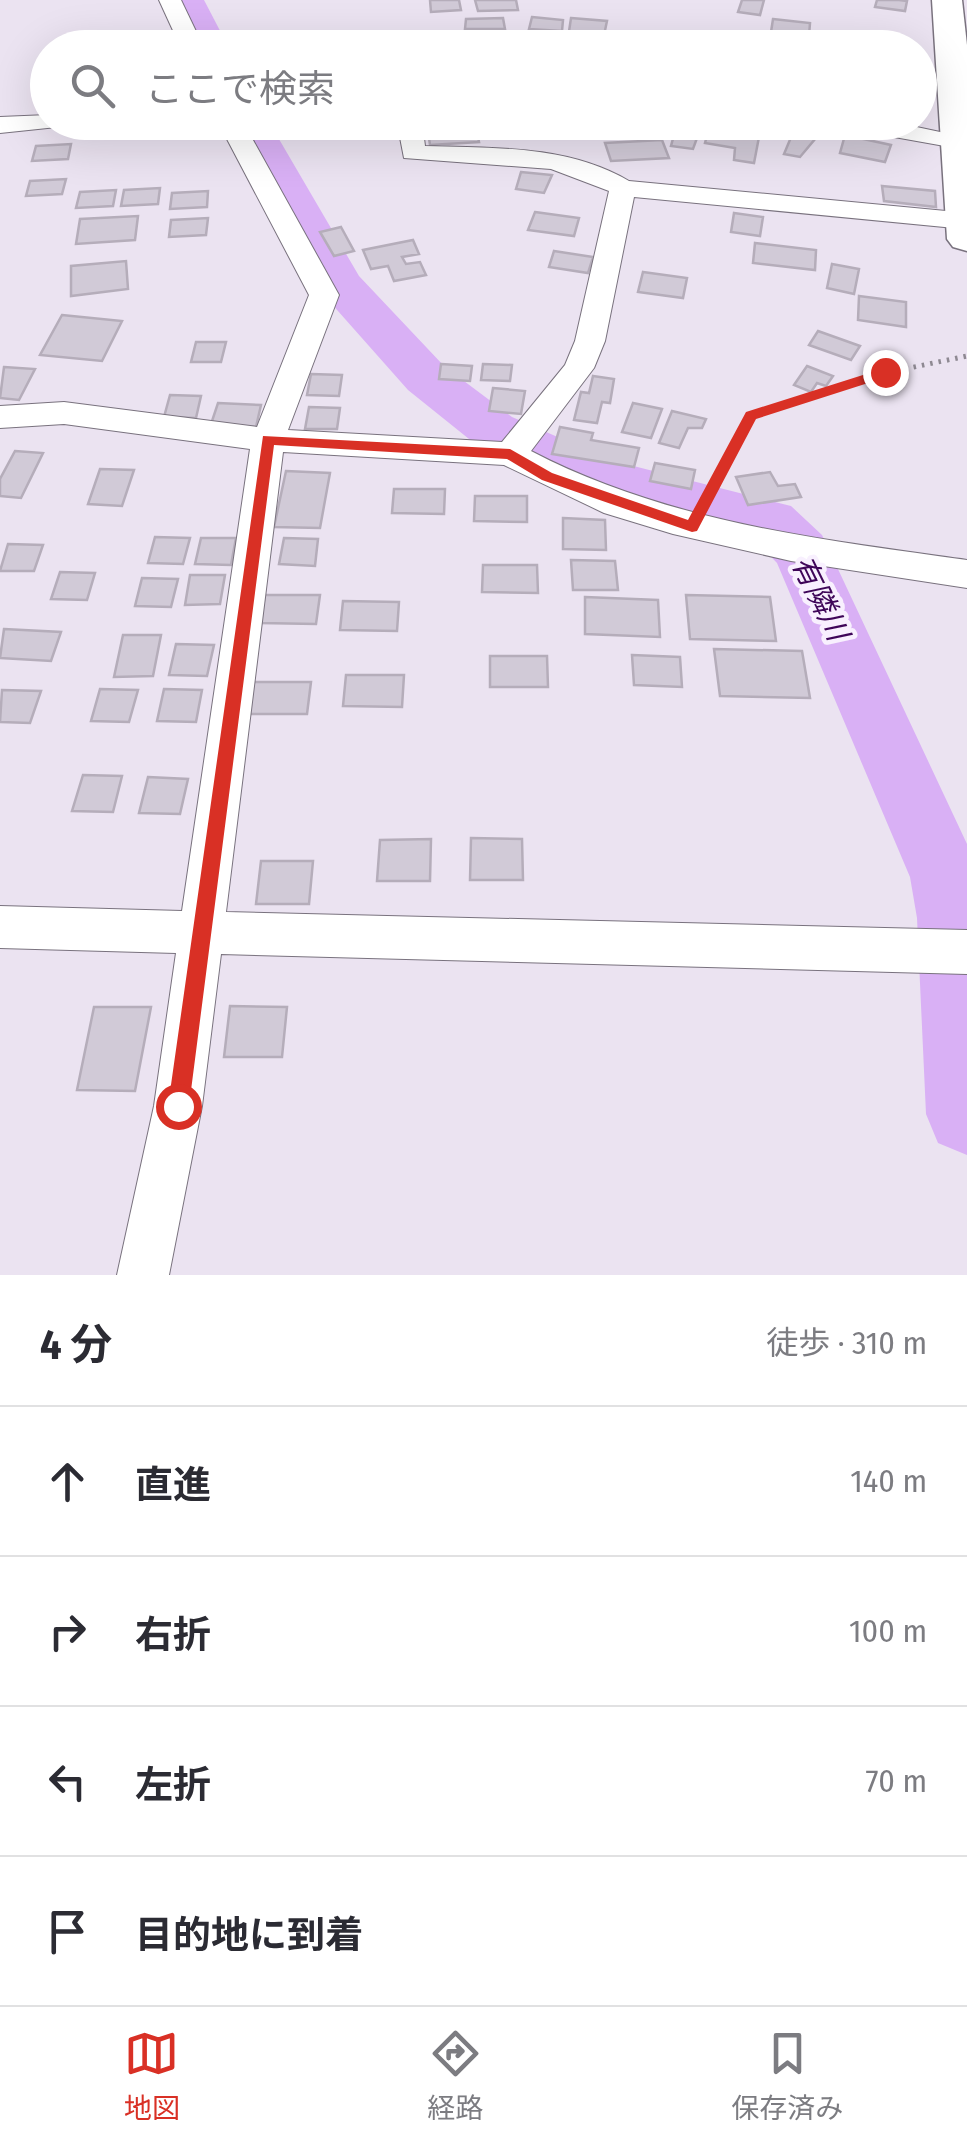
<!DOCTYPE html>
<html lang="ja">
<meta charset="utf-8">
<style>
body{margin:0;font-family:"Fira Sans Condensed","Noto Sans JP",sans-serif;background:#f2f2f3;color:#2b2b33}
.stop{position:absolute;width:30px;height:30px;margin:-22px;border:8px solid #d93025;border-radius:50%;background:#fff}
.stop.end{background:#d93025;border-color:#fff;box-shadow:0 2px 10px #0008}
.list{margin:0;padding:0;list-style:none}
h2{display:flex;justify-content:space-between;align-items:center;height:130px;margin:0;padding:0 40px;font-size:42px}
h2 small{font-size:32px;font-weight:400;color:#7c7c81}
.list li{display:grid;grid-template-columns:65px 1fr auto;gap:30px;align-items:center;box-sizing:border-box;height:150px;padding:0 40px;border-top:2px solid #e1e1e2}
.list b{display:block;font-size:38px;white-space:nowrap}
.list em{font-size:32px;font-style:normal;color:#7c7c81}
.icon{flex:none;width:55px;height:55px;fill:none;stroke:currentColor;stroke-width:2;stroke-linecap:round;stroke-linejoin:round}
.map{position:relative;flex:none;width:967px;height:1275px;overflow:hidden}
.search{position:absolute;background:#fff;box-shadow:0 10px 40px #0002;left:30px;right:30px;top:30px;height:110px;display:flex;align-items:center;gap:25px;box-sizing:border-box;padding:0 35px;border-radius:55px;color:#7c7c81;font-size:38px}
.sheet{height:730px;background:#fff}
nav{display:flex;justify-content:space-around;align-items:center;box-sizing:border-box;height:140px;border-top:2px solid #e1e1e2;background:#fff;font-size:28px;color:#7c7c81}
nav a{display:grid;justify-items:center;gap:5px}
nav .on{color:#d93025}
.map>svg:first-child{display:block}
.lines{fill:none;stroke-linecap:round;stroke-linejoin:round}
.river{fill:#d9b0f5;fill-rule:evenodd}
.building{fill:#d1cad7;stroke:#b5adba;stroke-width:2.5}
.street-casing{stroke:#79727e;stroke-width:2}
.secondary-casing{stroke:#79727e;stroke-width:3}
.path{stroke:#8e8992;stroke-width:5;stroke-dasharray:2.5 6;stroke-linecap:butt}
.street{fill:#fff;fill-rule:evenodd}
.secondary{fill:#fff;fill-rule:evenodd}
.route{fill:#d93025}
.labels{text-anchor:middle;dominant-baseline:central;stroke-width:9;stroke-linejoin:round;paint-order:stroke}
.water-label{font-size:30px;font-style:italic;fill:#3f0659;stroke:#f8f0fe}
</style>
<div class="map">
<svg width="967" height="1275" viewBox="0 0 967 1275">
<rect width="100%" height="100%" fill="#ebe3f1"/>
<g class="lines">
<!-- river -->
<g class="river">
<path d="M168 0H204L229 48H190Z"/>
<path d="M227 122H269L359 276 444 366 512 417 610 460 791 506 822 535 967 844V1155L938 1143 926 1114 917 918 910 877 777 563 752 537 575 491 474 443 408 390 322 293Z"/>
</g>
</g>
<!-- building -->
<g class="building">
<path d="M430 0H459L461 10 431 12Z"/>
<path d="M475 0H516L518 10 478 11Z"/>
<path d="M742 0H764L760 15 738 12Z"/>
<path d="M877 0H899L907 1 905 11 875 7Z"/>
<path d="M532 17 563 20 562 31 529 29Z"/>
<path d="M503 18 505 29H465L466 19Z"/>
<path d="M571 18 607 21 603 40 568 38Z"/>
<path d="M773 19 810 23 809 36 771 32Z"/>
<path d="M475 122 479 142 430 145 427 125Z"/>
<path d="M566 122H598L603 132 571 133Z"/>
<path d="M709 128 759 137 754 163 734 160 735 148 705 143Z"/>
<path d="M674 135 697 138 693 149 671 146Z"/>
<path d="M792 135 815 139 800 157 784 154Z"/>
<path d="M845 135 891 145 885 162 840 153Z"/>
<path d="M662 140 669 158 611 161 605 143Z"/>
<path d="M71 144 68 159 32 161 36 146Z"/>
<path d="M521 172 552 175 544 193 516 189Z"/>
<path d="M66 179 62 194 26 196 30 181Z"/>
<path d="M882 186 935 191 936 207 884 201Z"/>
<path d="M160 188 158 204 121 206 124 190Z"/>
<path d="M116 190 113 206 76 208 80 192Z"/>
<path d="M208 191 207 207 170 209 172 193Z"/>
<path d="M535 212 579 218 574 236 528 230Z"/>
<path d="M734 213 763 217 760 236 731 232Z"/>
<path d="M138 216 135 240 76 244 80 219Z"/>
<path d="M208 218 206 235 169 237 171 220Z"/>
<path d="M341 227 354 251 334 256 320 232Z"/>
<path d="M413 240 419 254 402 257 406 264 420 262 426 275 394 281 388 266 371 269 363 250Z"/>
<path d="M755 243 816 250 815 270 753 263Z"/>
<path d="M554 251 593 257 588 273 549 267Z"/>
<path d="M126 261 128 289 71 296V266Z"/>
<path d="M832 264 859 269 854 294 827 288Z"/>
<path d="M643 272 687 278 683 298 638 292Z"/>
<path d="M859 296 906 302V327L858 320Z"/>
<path d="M62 315 122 321 102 361 40 355Z"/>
<path d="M818 331 860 346 851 360 809 345Z"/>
<path d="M196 342H226L221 362H191Z"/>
<path d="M441 364 472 366 470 381 439 379Z"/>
<path d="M483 364 512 365 510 381 481 380Z"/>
<path d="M807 366 833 376 826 386 817 383 811 392 794 385Z"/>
<path d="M4 367 35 369 19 400 0 398Z"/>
<path d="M311 374 342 375 339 396 307 395Z"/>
<path d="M593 376 614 379 610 403 602 402 597 423 574 420 581 392 589 393Z"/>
<path d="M493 388 525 391 521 414 489 411Z"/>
<path d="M170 395 201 396 196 418 164 417Z"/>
<path d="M218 403 261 405 256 427 211 424Z"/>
<path d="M633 403 662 409 651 438 622 432Z"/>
<path d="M309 407 340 408 337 429H305Z"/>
<path d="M672 411 706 419 702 428H688L679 448 659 443Z"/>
<path d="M560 427 593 433 591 440 639 448 634 467 552 454Z"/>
<path d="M15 451 43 453 21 498 0 496V479Z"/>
<path d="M655 463 695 470 691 489 650 481Z"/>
<path d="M100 469 134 470 122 506 88 504Z"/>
<path d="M286 471 330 473 320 528 274 527Z"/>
<path d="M770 472 778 486 795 484 801 497 748 505 736 477Z"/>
<path d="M394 489H445L444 514 392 513Z"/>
<path d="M475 496H527V522L474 521Z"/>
<path d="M563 518 605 520 606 550 563 549Z"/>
<path d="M155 537 190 538 183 564 148 563Z"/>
<path d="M201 538H236L231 565 195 564Z"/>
<path d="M284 538 318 539 315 566 279 564Z"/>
<path d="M8 544 43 545 34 571H0Z"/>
<path d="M571 560 615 561 618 590H573Z"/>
<path d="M483 565H537L538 593 482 592Z"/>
<path d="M60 572 95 573 87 600 51 599Z"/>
<path d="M190 575H225L220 604 185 605Z"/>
<path d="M142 578 178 579 171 607 135 606Z"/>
<path d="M265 595H320L316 624 260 623Z"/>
<path d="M686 595 770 597 776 641 690 639Z"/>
<path d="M585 597 658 600 660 637 585 634Z"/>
<path d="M343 601 399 602 397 631 340 630Z"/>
<path d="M4 629 61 632 51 661 0 658Z"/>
<path d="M123 635H161L153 676 114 677Z"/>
<path d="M176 644 214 645 207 676 169 675Z"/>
<path d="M714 649 802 651 810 698 720 696Z"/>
<path d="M632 655 680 657 682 687 634 685Z"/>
<path d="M490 656H547L548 687H490Z"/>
<path d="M346 675H404L402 707 343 706Z"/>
<path d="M252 682H311L307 714H247Z"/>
<path d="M100 689 138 690 129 722 91 721Z"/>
<path d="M164 689 202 690 196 722 157 721Z"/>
<path d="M2 690 41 691 30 723 0 722Z"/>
<path d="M83 775 122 776 113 812 72 811Z"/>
<path d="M148 777 188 779 180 814 139 813Z"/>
<path d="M471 838 522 839 523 880H470Z"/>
<path d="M431 839 430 881H377L380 840Z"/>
<path d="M261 861H313L309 904H256Z"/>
<path d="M230 1006 287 1007 282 1057H224Z"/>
<path d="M94 1007H151L135 1091 77 1090Z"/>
</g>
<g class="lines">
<!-- street casing -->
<g class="street-casing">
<g id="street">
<path d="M159 0H181L204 48H181Z"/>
<path d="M48 115V122H60L57 127 0 133V117Z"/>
<path d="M218 122H243L339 295 288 430 502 442 565 365 575 341 609 191 551 169 404 158 397 122H422L425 146C494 148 568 145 629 181L967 213 965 229 634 197 605 341 594 368 531 451C667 522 817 539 967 560V588L791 561 673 534 604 513 504 465 283 452 226 912 967 930V974L221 954 202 1106 169 1275H117L154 1106 176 953 0 948V906L182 911 250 449 64 424 0 428V406L64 402 257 427 309 295Z"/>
<path d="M843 122H893L959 136 967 138V150L855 130Z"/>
</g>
</g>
<!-- secondary casing -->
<g class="secondary-casing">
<path id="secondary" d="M932 0H962L967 45V251L953 247 947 239Z"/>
</g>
<!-- path -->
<path class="path" d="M707 498 751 415 885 373 967 356"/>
<!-- street -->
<use href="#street" class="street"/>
<!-- secondary -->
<use href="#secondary" class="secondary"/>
</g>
<!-- route -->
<path class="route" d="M885 368 890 376 756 419 697 531 692 532 542 480 507 459 274 445 189 1106 178 1117 171 1113 168 1106 263 436 510 449 552 473 688 520 746 412Z"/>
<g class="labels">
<!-- water labels -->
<g class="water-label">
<text transform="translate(820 598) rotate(64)">有隣川</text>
</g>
</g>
</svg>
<div class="stop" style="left:178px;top:1106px"></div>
<div class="stop end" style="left:885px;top:372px"></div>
<div class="search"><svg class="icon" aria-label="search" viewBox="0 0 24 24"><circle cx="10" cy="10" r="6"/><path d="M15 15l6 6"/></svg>ここで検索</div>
</div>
<section class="sheet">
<h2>4 分<small>徒歩 · 310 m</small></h2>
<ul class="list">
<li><svg class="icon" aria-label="ahead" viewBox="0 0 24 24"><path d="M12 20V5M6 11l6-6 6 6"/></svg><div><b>直進</b></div><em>140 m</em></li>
<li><svg class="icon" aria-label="right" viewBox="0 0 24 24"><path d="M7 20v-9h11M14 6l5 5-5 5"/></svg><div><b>右折</b></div><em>100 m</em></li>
<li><svg class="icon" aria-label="left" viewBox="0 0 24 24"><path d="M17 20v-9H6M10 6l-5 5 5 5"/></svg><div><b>左折</b></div><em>70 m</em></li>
<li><svg class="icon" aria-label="arrive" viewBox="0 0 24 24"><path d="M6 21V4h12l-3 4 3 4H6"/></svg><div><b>目的地に到着</b></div></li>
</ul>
</section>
<nav>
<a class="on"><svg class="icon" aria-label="map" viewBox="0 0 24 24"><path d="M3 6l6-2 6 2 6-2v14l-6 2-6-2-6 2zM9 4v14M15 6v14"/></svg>地図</a>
<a><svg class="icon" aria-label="directions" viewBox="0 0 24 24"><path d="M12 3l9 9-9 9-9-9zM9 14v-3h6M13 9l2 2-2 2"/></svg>経路</a>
<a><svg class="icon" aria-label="saved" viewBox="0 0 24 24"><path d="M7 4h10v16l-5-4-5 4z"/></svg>保存済み</a>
</nav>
